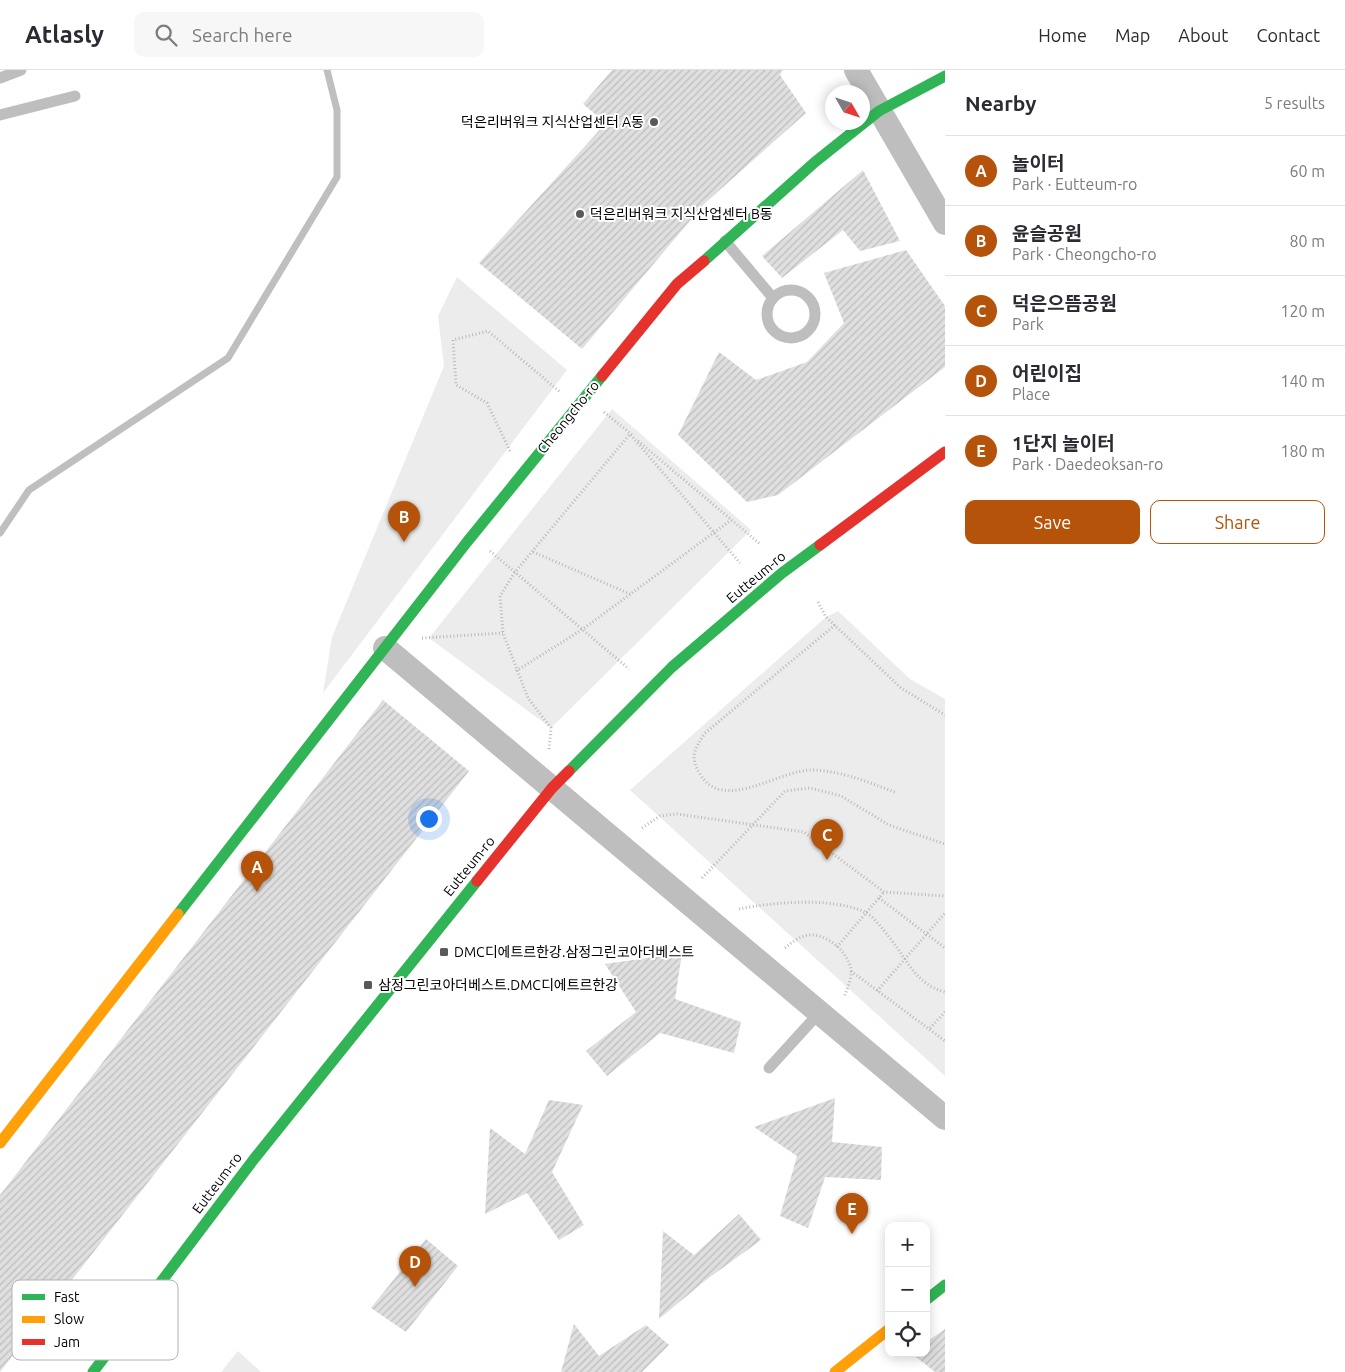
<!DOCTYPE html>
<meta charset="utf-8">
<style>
body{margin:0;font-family:Ubuntu,"Noto Sans KR",sans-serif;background:#f7f7f7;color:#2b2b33}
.controls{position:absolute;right:15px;bottom:15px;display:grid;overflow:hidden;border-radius:10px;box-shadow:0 2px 12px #0003}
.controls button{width:45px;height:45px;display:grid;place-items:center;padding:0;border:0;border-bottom:1px solid #e1e1e2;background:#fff;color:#2b2b33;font:25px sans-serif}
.compass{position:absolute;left:825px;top:15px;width:45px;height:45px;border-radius:50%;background:#fff;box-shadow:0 2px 12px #0003;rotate:129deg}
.you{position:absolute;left:428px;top:748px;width:18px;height:18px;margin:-12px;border:4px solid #fff;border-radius:50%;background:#1a73e8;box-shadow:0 0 0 8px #1a73e833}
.badge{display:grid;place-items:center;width:32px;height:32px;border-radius:50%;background:#b45309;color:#fff;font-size:16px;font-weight:700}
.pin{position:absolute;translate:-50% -41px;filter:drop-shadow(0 1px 2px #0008)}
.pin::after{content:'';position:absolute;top:26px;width:18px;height:15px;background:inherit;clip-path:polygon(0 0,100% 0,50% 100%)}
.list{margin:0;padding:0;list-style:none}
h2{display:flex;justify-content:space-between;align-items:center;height:65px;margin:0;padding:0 20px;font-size:21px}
h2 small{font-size:16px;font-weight:400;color:#7c7c81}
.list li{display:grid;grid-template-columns:32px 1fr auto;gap:15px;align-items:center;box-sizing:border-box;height:70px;padding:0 20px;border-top:1px solid #e1e1e2}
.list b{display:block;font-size:19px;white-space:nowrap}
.list p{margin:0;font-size:16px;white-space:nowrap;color:#7c7c81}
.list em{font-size:16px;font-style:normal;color:#7c7c81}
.actions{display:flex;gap:10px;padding:15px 20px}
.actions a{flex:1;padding:11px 0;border:1px solid #b45309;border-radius:10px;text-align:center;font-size:18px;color:#b45309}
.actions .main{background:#b45309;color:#fff}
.icon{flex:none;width:28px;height:28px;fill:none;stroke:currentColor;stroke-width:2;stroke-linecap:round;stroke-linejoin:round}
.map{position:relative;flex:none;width:945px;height:1302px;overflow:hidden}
header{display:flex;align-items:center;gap:30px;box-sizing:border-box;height:70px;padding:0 25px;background:#fff;border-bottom:1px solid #e1e1e2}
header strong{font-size:24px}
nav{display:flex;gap:28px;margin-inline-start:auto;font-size:18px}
.search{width:350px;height:45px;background:#f7f7f7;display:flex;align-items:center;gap:12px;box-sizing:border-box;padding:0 18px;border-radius:10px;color:#7c7c81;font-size:19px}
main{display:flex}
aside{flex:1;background:#fff}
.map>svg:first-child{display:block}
.green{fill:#ececec}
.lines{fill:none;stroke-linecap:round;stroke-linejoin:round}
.stream{stroke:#bfbfbf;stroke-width:7}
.building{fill:url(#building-hatch)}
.path{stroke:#b9b9b9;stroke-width:3;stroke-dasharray:1 2.5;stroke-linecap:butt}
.lane{stroke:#bebebe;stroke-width:11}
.street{stroke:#bebebe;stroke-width:24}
.fast{stroke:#30b455;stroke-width:11}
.slow{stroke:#ff9f0a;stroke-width:11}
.jam{stroke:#e5322d;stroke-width:11}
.poi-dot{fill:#595959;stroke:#fff;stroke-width:2}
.labels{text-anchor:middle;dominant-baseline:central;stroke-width:4;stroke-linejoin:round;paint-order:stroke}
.poi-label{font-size:14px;fill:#000;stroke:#fff;text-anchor:start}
.street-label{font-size:14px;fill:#000;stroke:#fff}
.key{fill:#fff;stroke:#b2b2b2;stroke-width:1}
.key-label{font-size:14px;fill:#000}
</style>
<header>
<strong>Atlasly</strong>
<div class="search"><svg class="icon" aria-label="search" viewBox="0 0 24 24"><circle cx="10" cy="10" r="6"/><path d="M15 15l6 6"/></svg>Search here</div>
<nav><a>Home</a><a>Map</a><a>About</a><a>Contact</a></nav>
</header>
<main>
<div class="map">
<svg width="945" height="1302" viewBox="0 0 945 1302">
<defs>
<pattern id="building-hatch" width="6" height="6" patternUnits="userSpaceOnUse" patternTransform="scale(1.25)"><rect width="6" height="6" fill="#dfdfdf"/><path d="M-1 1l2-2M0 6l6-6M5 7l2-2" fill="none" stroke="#bebebe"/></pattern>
</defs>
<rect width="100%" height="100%" fill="#fff"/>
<!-- green -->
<g class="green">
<path d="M457 207 567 300 323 623 332 567 444 296 438 246Z"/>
<path d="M612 339 751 460 551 658 429 568Z"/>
<path d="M838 541 910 609 945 629V1006L630 720 826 547Z"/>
<path d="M238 1281 261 1302H221Z"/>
</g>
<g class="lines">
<!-- stream -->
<path class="stream" d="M0 463 29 420 228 288 337 107V40L327 0"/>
</g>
<!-- building -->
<g class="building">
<path d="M612 0H783L780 5 806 43 704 134 582 279 479 193 606 53 583 34Z"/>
<path d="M863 100 900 171 860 181 843 160 782 208 762 186Z"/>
<path d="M906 180 945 236V297L778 425 747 432 678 365 719 282 756 310 807 292 844 253 824 203Z"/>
<path d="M383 630 469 701 0 1302V1125Z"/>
<path d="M682 883 675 929 741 952 734 983 660 963 607 1006 586 981 636 942 605 894Z"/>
<path d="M835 1028 832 1072 882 1077 881 1110 825 1107 808 1158 780 1146 797 1086 754 1057Z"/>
<path d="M549 1030 583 1035 552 1102 584 1155 559 1170 527 1123 485 1144 490 1058 525 1084Z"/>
<path d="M739 1144 761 1170 706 1210 659 1249 663 1161 694 1185Z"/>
<path d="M426 1169 458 1196 406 1262 371 1238Z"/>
<path d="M574 1254 599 1286 646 1255 669 1275 642 1302H561Z"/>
<path d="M945 1259V1302H935L911 1283H926V1272Z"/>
</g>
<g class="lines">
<!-- path -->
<g class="path">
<path d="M604 342 632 365"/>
<path d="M638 371 760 474"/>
<path d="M510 381 487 333 456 315 453 270 488 261 560 322"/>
<path d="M490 481 629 599"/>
<path d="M533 482 630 524"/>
<path d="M818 532 826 547 901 618 945 645"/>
<path d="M835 555 705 663C695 679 689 686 700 704 723 744 780 699 813 700 843 701 870 713 897 723"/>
<path d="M422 568 503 563"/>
<path d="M516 601 583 559 731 450"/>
<path d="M549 679 551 658 528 628 503 563 500 526 515 502 630 364 740 493"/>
<path d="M642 758 660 746 677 744 804 762 884 822 945 826"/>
<path d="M702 808 785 721 810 718 841 726 889 755 945 774"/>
<path d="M879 828 945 878"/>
<path d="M739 839C774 832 832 827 865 842 873 846 883 859 889 867 907 889 915 914 945 922"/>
<path d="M837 877 884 822"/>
<path d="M785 878C792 872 800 866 809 865 827 863 849 883 851 900 852 909 847 919 844 927"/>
<path d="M851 901 945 971"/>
<path d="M877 921 945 843"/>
<path d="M930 958 945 942"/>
</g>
<!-- lane -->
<g class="lane">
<path d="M0 8 21 0"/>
<path d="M0 45 75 26"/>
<path d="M725 171 773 228"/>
<circle cx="791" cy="244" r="24"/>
<path d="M769 998 819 943"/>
</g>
<!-- street -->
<g class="street">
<path d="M856 0 945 153"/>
<path d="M385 578 945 1048"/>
</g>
<!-- fast -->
<g class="fast">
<path d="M704 191 815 92 879 41 945 6"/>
<path d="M569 701 672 597 782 503 820 475"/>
<path d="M178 844 467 472 602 306"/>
<path d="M926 1230 945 1215"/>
<path d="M93 1302 254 1089 477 811"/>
</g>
<!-- slow -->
<g class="slow">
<path d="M0 1073 178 844"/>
<path d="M835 1302 889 1259"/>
</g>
<!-- jam -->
<g class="jam">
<path d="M602 306 677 214 704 191"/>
<path d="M820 475 945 382"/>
<path d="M477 811 552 718 569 701"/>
</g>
</g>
<!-- markers -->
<g class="poi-dot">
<circle cx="654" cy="52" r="5"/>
<circle cx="580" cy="144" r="5"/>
<rect x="439" y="877" width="10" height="10" rx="2.5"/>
<rect x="363" y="910" width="10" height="10" rx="2.5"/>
</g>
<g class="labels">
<!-- poi labels -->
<g class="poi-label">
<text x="644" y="52" text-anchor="end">덕은리버워크 지식산업센터 A동</text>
<text x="590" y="144">덕은리버워크 지식산업센터 B동</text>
<text x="454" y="882">DMC디에트르한강.삼정그린코아더베스트</text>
<text x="378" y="915">삼정그린코아더베스트.DMC디에트르한강</text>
</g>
<!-- street labels -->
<g class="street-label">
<text transform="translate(568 347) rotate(-51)">Cheongcho-ro</text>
<text transform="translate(756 507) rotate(-40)">Eutteum-ro</text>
<text transform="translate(469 796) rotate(-51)">Eutteum-ro</text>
<text transform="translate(217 1113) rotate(-53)">Eutteum-ro</text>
</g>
</g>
<!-- legend -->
<rect x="12" y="1210" width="166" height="80" rx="8" class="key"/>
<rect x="22" y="1224" width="23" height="6" fill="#30b455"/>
<rect x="22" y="1246" width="23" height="7" fill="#ff9f0a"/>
<rect x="22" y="1269" width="23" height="6" fill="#e5322d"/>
<g class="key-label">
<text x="54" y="1232">Fast</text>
<text x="54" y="1254">Slow</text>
<text x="54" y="1277">Jam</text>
</g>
</svg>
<div class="controls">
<button>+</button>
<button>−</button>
<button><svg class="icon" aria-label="locate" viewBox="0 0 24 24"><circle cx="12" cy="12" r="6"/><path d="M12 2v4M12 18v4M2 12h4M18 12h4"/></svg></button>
</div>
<svg class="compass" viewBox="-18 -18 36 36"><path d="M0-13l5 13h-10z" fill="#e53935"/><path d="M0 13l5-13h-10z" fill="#7c7c81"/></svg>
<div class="you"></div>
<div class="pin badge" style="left:257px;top:822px">A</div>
<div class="pin badge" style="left:404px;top:472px">B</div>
<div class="pin badge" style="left:827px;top:790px">C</div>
<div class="pin badge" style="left:415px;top:1217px">D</div>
<div class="pin badge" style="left:852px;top:1164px">E</div>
</div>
<aside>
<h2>Nearby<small>5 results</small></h2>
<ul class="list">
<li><span class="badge">A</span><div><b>놀이터</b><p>Park · Eutteum-ro</p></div><em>60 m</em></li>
<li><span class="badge">B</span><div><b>윤슬공원</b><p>Park · Cheongcho-ro</p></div><em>80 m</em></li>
<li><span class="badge">C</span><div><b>덕은으뜸공원</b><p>Park</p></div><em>120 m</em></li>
<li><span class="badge">D</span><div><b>어린이집</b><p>Place</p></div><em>140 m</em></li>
<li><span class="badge">E</span><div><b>1단지 놀이터</b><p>Park · Daedeoksan-ro</p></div><em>180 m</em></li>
</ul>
<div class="actions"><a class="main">Save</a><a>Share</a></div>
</aside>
</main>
